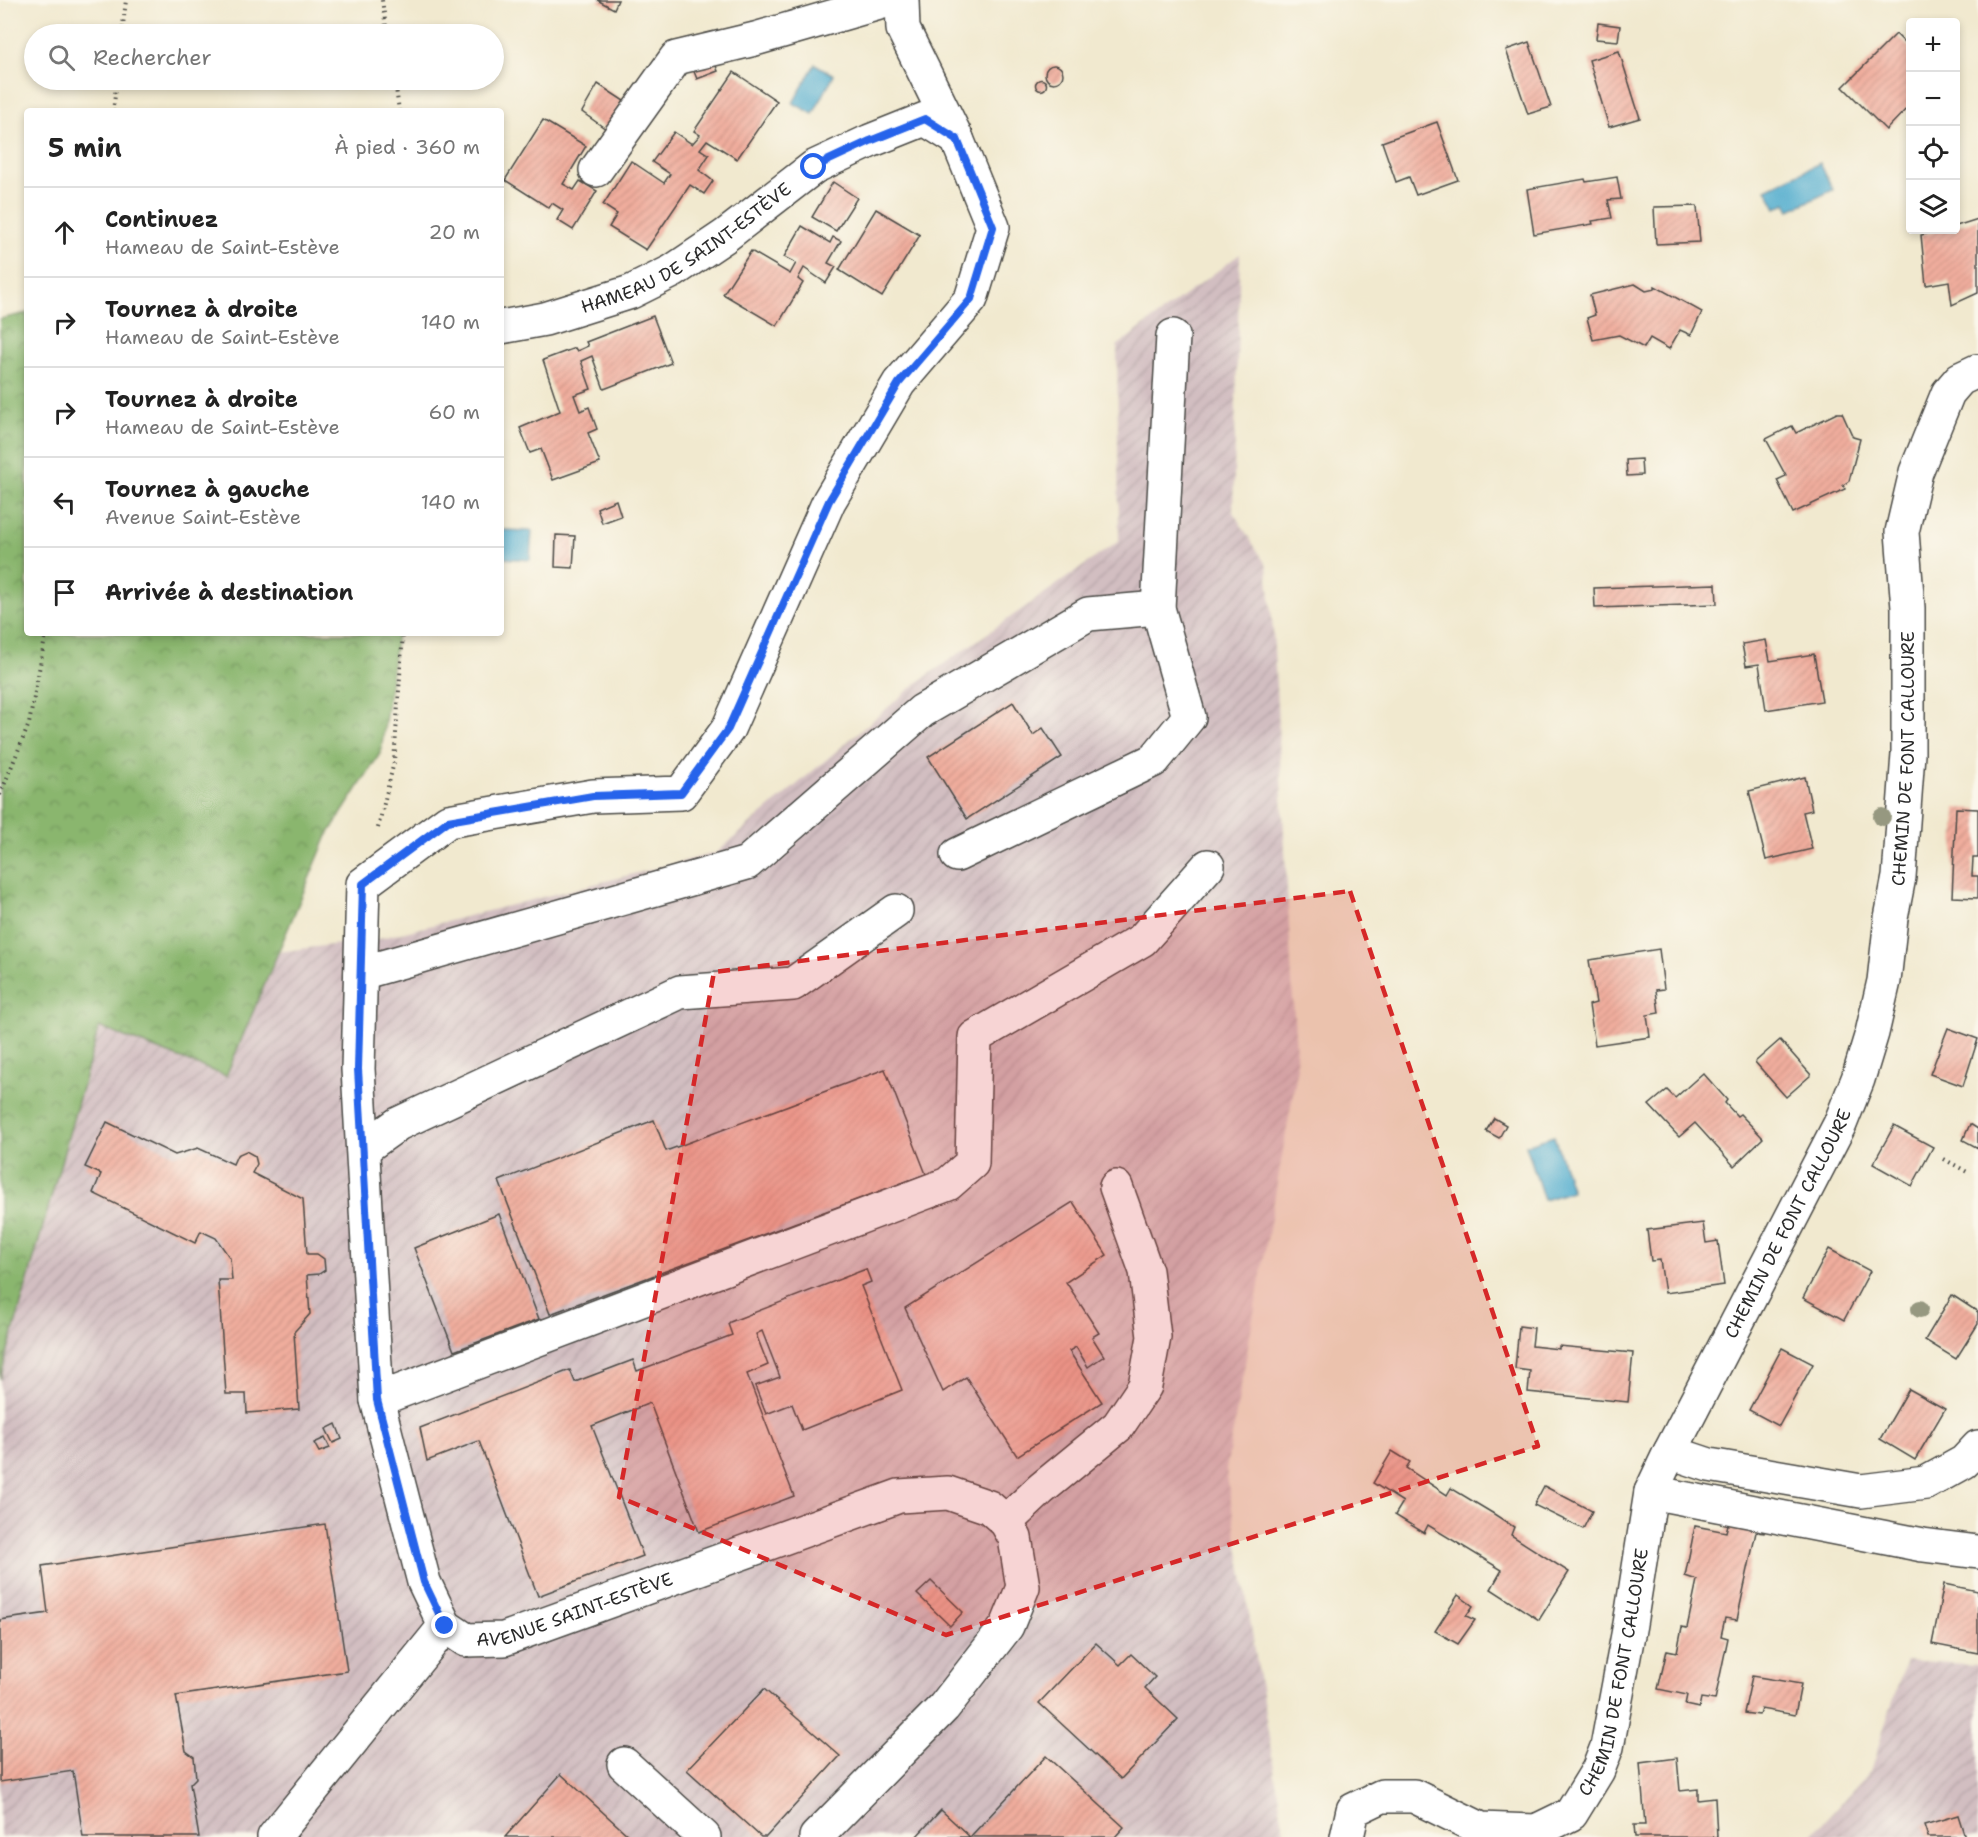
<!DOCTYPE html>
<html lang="fr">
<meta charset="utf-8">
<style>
body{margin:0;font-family:"Shantell Sans",sans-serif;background:#f2f2f2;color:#222}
.controls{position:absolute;right:18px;top:18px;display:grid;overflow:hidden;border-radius:6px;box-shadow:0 3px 9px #0003}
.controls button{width:54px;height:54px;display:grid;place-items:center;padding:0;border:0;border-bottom:2px solid #e0e0e0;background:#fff;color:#222;font:30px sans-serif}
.stop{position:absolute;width:18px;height:18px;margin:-14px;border:4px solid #2563eb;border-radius:50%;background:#fff}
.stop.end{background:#2563eb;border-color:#fff;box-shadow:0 2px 6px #0008}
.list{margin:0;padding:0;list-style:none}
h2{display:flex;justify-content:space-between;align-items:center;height:78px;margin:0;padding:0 24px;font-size:26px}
h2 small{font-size:20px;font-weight:400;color:#767676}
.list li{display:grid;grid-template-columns:39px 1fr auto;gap:18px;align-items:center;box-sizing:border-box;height:90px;padding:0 24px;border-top:2px solid #e0e0e0}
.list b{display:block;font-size:22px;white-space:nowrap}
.list p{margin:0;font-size:20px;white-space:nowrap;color:#767676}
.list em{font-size:20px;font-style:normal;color:#767676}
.icon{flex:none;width:33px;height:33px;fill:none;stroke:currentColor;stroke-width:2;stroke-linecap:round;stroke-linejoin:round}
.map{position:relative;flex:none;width:1978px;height:1837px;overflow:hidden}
.search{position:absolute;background:#fff;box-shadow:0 3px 9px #0003;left:24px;top:24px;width:480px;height:66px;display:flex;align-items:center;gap:15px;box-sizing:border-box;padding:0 21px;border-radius:33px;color:#767676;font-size:22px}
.panel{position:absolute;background:#fff;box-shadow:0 3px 9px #0003;left:24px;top:108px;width:480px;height:528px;border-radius:6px}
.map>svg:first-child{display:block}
.industrial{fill:url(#industrial-furrows)}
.forest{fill:url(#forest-crowns);stroke:#5a704c;stroke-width:1.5}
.water{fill:#50acce;stroke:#3e6c7c;stroke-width:1.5}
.building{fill:url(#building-hatch)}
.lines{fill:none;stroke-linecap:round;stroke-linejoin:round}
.minor-casing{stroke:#494844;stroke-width:36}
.path{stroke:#494844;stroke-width:4;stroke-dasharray:1.5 4.5;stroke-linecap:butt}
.minor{stroke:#fff;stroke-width:33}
.tree{fill:#969880}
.route{stroke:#2563eb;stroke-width:8}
.marked{fill:#d62828;fill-opacity:0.2;stroke:#d62828;stroke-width:4.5;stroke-dasharray:12 8;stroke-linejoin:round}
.labels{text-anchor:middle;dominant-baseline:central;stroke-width:5;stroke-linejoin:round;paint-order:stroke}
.street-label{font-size:18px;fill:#2b2b2b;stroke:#fbf7ec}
</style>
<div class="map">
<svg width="1978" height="1837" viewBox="0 0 1978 1837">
<defs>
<pattern id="industrial-furrows" width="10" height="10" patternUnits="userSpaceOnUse" patternTransform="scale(1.5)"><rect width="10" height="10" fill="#d2bec1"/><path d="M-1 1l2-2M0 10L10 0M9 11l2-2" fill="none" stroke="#b4a3a6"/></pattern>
<pattern id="forest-crowns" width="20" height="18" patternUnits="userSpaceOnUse" patternTransform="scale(1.5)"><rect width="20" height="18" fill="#8ab66e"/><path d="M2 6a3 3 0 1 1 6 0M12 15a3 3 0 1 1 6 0" fill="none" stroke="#71945b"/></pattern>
<pattern id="building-hatch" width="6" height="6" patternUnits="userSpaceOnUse" patternTransform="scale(1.5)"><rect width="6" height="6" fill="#f0ad9d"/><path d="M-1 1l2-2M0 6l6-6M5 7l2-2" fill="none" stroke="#ce9587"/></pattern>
</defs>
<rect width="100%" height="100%" fill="#fbf7ec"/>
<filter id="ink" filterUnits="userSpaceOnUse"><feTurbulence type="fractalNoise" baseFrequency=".0167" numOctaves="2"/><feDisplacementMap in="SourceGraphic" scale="12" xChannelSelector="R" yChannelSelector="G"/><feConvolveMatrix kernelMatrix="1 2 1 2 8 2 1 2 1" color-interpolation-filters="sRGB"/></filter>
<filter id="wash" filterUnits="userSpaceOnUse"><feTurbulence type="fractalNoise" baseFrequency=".008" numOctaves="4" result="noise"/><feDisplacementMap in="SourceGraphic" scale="24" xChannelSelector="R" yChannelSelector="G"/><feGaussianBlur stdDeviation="1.35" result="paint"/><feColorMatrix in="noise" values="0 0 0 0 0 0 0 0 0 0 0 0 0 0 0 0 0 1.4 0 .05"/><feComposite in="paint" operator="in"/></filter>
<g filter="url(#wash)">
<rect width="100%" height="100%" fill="#f1e9cf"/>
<!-- industrial -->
<g class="industrial">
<path d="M1240 254 1233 512 1267 566 1273 630 1297 1072 1226 1470 1285 1837H0V1379L99 1027 226 1076 278 952 378 939 716 853 918 682 1119 541 1117 346Z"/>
<path d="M1906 1660 1978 1665V1837H1810L1870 1772Z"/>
</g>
<!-- forest -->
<path class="forest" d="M27 313V633H397L381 752 327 836 226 1076 99 1027 0 1379V319Z"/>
<!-- water -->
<g class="water">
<path d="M815 64 834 75 813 114 793 103Z"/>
<path d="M1820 163 1833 190 1790 210 1786 203 1776 208 1766 189Z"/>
<path d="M501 530 532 531 530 560 501 558Z"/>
<path d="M1554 1136 1572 1191 1544 1200 1526 1145Z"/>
</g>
<g id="blocks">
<!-- building -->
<g class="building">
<path d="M597 0H618L614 9Z"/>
<path d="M1598 23 1620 26 1618 41 1596 39Z"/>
<path d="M1896 34 1910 48V105L1886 130 1843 87Z"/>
<path d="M1529 42 1551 107 1528 114 1506 50Z"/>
<path d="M1619 51 1640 118 1609 127 1589 60Z"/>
<path d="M714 61 718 71 697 79 693 69Z"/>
<circle cx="1054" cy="74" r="9"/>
<path d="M734 72 777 101 737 159 707 140 700 149 709 155 699 170 713 181 704 194 690 185 646 250 609 227 617 214 603 205 631 161 664 183 670 174 652 162 674 132 692 144 700 135 694 131Z"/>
<circle cx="1041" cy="85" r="5.5"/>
<path d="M598 84 624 101 606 129 582 112Z"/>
<path d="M543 120 586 146 563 184 574 190 580 181 597 191 573 230 557 220 563 210 552 203 549 208 505 180Z"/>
<path d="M1437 122 1458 180 1416 195 1409 177 1396 182 1382 142Z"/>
<path d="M1617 177 1621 199 1608 200 1612 218 1592 221 1593 224 1534 234 1527 189 1585 179 1586 182Z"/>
<path d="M833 182 857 198 836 231 812 217Z"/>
<path d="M1697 206 1700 242 1656 244 1654 207Z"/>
<path d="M876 209 920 235 882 297 839 270Z"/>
<path d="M1978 219V293L1952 305 1949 281 1926 285 1921 235 1942 230H1956V226Z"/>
<path d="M802 226 830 243 833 237 841 241 828 263 836 267 826 283 804 268 798 279 803 283 777 326 723 294 751 251 790 274 796 263 784 257Z"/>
<path d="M1635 284 1646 291 1655 289V286L1702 312 1691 335 1680 330 1669 349 1650 338 1644 348 1619 335 1593 340 1587 318 1595 315 1590 295Z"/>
<path d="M653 316 671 363 604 389 592 356 581 361 591 389 574 395 580 411 589 407 597 429 588 433 600 463 553 480 541 449 530 453 520 428 560 411 543 360 575 348 577 351 588 346 586 342Z"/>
<path d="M1837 413H1842L1853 437 1860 439 1849 481 1843 485 1845 489 1793 513 1777 480 1786 476 1766 439 1792 426 1796 433Z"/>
<path d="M1641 459 1642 475 1627 476 1626 460Z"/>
<path d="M616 500 621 516 602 523 597 508Z"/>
<path d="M556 535 575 536 573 568 555 567Z"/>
<path d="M1716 584 1717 604 1595 608 1594 588Z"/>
<path d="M1766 640 1770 661 1814 654 1822 701 1766 710 1759 664 1746 666 1742 644Z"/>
<path d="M1013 702 1033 735 1043 728 1062 757 967 819 928 757Z"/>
<path d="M1805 777 1812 810 1803 812 1812 849 1766 860 1749 791Z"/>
<path d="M1956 808 1978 809V858H1973L1972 876H1978V898L1952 897Z"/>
<path d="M1659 949 1664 989 1656 990 1659 1013 1647 1015 1650 1037 1595 1045 1589 1005 1596 1003 1589 960Z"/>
<path d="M1948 1028 1978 1039 1963 1086 1930 1074Z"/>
<path d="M1780 1040 1811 1075 1786 1097 1755 1062Z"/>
<path d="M885 1069 926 1174 550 1314 499 1181 654 1120 666 1151Z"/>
<path d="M1703 1073 1727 1100 1725 1103 1737 1116 1740 1114 1763 1138 1734 1166 1695 1123 1679 1137 1649 1105 1667 1090 1675 1098Z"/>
<path d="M1494 1118 1506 1125 1499 1138 1486 1131Z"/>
<path d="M107 1122 175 1155 198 1148 233 1164 237 1155 246 1151 255 1156 257 1164 252 1173 303 1199 307 1254H317L324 1259 325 1270 319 1274 307 1275 310 1314 294 1332 299 1409 247 1413 246 1394H226L218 1280H232L230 1258 216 1238 201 1231 195 1243 93 1193 101 1174 85 1167Z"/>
<path d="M1970 1124 1978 1129V1148L1963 1140Z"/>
<path d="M1894 1126 1933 1147 1912 1186 1873 1164Z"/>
<path d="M1073 1202 1107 1255 1066 1282 1099 1333 1092 1337 1104 1356 1088 1367 1076 1347 1069 1351 1102 1402 1017 1456 966 1377 943 1392 905 1308Z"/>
<path d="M499 1214 539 1319 454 1351 414 1248Z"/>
<path d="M1703 1223 1706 1243 1718 1241 1724 1285 1665 1293 1660 1260 1651 1261 1647 1230Z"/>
<path d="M1829 1249 1870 1271 1844 1320 1803 1298Z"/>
<path d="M866 1269 871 1282 861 1286 902 1390 802 1430 792 1404 766 1414 755 1386 780 1377 762 1331 756 1334 768 1365 747 1374 794 1496 699 1532 650 1403 592 1426 643 1556 538 1596 479 1441 427 1461 420 1428 570 1370 575 1382 633 1360 637 1371 732 1335 728 1324 730 1322Z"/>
<path d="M1952 1295 1978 1312V1324L1956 1359 1925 1340Z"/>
<path d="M1519 1326 1534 1328 1532 1346 1559 1349V1346L1633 1353 1628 1402 1528 1392 1530 1371 1515 1369Z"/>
<path d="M1782 1348 1813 1364 1779 1426 1749 1410Z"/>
<path d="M1909 1389 1945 1409 1915 1460 1880 1439Z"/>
<path d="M336 1424 342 1439 333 1443 326 1429Z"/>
<path d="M325 1438 330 1448 319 1452 314 1443Z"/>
<path d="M1392 1451 1410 1462 1406 1468 1447 1495 1451 1488 1494 1514 1514 1527 1511 1535 1569 1572 1539 1620 1491 1589 1502 1570 1428 1525 1424 1533 1395 1515 1403 1502 1373 1483Z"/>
<path d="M1544 1486 1592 1511 1583 1529 1534 1505Z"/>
<path d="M1730 1517 1766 1524 1764 1533 1756 1532 1737 1620 1725 1618 1721 1636 1728 1638 1715 1700 1701 1698 1699 1708 1685 1705 1687 1695 1658 1689 1667 1650 1677 1652 1682 1627 1687 1628 1697 1580 1685 1576 1695 1526 1726 1532Z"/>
<path d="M325 1524 347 1671 176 1696 186 1751 194 1757 196 1778 190 1784 199 1837H83L73 1771 0 1782V1620L48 1613 42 1566Z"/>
<path d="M931 1581 963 1612 950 1626 917 1594Z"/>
<path d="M1944 1584 1978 1591V1653L1932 1644Z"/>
<path d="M1458 1595 1473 1606 1466 1616 1475 1620 1458 1644 1435 1631Z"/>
<path d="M1096 1643 1120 1665 1131 1654 1155 1677 1145 1688 1178 1719 1121 1779 1039 1703Z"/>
<path d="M1752 1676 1801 1684 1795 1715 1761 1709 1759 1715 1744 1713Z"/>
<path d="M764 1689 840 1756 766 1837H761L687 1770Z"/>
<path d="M1046 1756 1124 1827 1115 1837H970Z"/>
<path d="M1677 1758 1680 1791 1698 1789V1800L1715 1798 1717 1837H1635L1634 1825H1645L1640 1763Z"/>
<path d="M561 1774 630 1837H505Z"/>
<path d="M941 1810 970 1837H916Z"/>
<path d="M1958 1815 1965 1837H1928L1924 1825Z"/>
</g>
</g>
</g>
<g filter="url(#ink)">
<use href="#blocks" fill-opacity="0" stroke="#494844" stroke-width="1.5"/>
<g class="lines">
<!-- minor casing -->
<g class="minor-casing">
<g id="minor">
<path d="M902 0 903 29 957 139"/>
<path d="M596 170 676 58 755 39 890 0"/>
<path id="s1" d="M501 327 545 319 631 292 673 271 725 236 814 167 870 141 925 119 957 139 993 227 971 299 899 383 829 501 728 729 681 793 593 796 448 821 363 884 358 1069 377 1400 424 1582 445 1626 466 1640 504 1639 899 1496 948 1493 989 1507 1006 1522 1015 1538 1023 1587 1007 1626 944 1707 816 1837"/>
<path d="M957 855 1154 760 1189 717 1158 608 1173 336"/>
<path d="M361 973 747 863 922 711 1088 614 1158 608"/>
<path d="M363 1149 398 1124 680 992 793 984 896 911"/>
<path d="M377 1400 948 1184 972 1163 975 1037 1142 940 1208 866"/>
<path d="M1670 1452 1709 1465 1861 1491 1926 1483 1964 1462 1978 1447"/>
<path d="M1651 1492 1923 1545 1978 1552"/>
<path d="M1006 1522 1041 1489 1118 1426 1145 1386 1154 1337 1146 1271 1116 1187"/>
<path d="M624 1764 704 1837"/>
<path d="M274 1837 445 1626"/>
<path id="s2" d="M1347 1837 1353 1810 1382 1796H1414L1481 1829 1536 1831 1571 1814 1598 1770 1607 1747 1630 1624 1651 1492 1670 1452 1840 1124 1858 1079 1872 1033 1884 981 1891 918 1899 877 1908 754V608L1902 532 1916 472 1948 393 1960 379 1977 371"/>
</g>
</g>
<!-- path -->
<g class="path">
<path d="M382 0 387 34"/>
<path d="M122 34 126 0"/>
<path d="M395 80 399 111"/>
<path d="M113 111 117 80"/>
<path d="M0 795 29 724 46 633"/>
<path d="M378 828 394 762 403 633"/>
<path d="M1944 1159 1969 1173"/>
</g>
<!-- minor -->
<use href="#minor" class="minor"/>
</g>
<!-- trees -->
<g class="tree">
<circle cx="1882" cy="817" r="9"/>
<circle cx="1920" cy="1309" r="9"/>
</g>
</g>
<g class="lines" filter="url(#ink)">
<!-- route -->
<path class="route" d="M445 1626 424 1582 377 1400 358 1069 363 884 448 821 593 796 681 793 728 729 829 501 899 383 971 299 993 227 957 139 925 119 870 141 814 167"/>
</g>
<!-- marked area -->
<path class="marked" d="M1350 891 1538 1446 946 1635 619 1497 714 972Z"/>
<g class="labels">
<!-- street labels -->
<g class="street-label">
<text stroke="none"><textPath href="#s1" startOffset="204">HAMEAU DE SAINT-ESTÈVE</textPath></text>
<text stroke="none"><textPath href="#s2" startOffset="1383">CHEMIN DE FONT CALLOURE</textPath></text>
<text stroke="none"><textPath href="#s2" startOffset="897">CHEMIN DE FONT CALLOURE</textPath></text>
<text stroke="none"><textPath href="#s1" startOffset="2496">AVENUE SAINT-ESTÈVE</textPath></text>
<text stroke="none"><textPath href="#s2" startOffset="411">CHEMIN DE FONT CALLOURE</textPath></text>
</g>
</g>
</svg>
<div class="controls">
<button>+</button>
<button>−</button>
<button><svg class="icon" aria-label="locate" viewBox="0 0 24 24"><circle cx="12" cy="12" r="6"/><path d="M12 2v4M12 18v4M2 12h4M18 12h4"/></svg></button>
<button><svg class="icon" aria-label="layers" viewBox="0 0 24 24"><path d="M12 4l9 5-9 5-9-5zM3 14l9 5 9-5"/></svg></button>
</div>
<div class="stop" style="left:814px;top:167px"></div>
<div class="stop end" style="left:445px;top:1626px"></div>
<div class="search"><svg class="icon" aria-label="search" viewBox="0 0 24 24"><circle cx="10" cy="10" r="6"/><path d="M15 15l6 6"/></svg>Rechercher</div>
<section class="panel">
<h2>5 min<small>À pied · 360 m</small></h2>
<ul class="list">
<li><svg class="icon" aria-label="ahead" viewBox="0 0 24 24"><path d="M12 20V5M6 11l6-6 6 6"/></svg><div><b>Continuez</b><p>Hameau de Saint-Estève</p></div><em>20 m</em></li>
<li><svg class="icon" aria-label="right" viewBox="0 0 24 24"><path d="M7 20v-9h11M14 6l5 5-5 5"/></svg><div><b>Tournez à droite</b><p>Hameau de Saint-Estève</p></div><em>140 m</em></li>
<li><svg class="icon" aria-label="right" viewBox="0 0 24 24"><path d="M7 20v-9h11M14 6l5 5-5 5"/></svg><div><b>Tournez à droite</b><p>Hameau de Saint-Estève</p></div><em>60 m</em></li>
<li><svg class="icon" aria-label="left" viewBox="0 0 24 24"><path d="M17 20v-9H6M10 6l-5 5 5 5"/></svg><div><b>Tournez à gauche</b><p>Avenue Saint-Estève</p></div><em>140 m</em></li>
<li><svg class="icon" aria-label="arrive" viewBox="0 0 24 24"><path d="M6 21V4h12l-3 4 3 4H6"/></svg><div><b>Arrivée à destination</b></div></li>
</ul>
</section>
</div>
